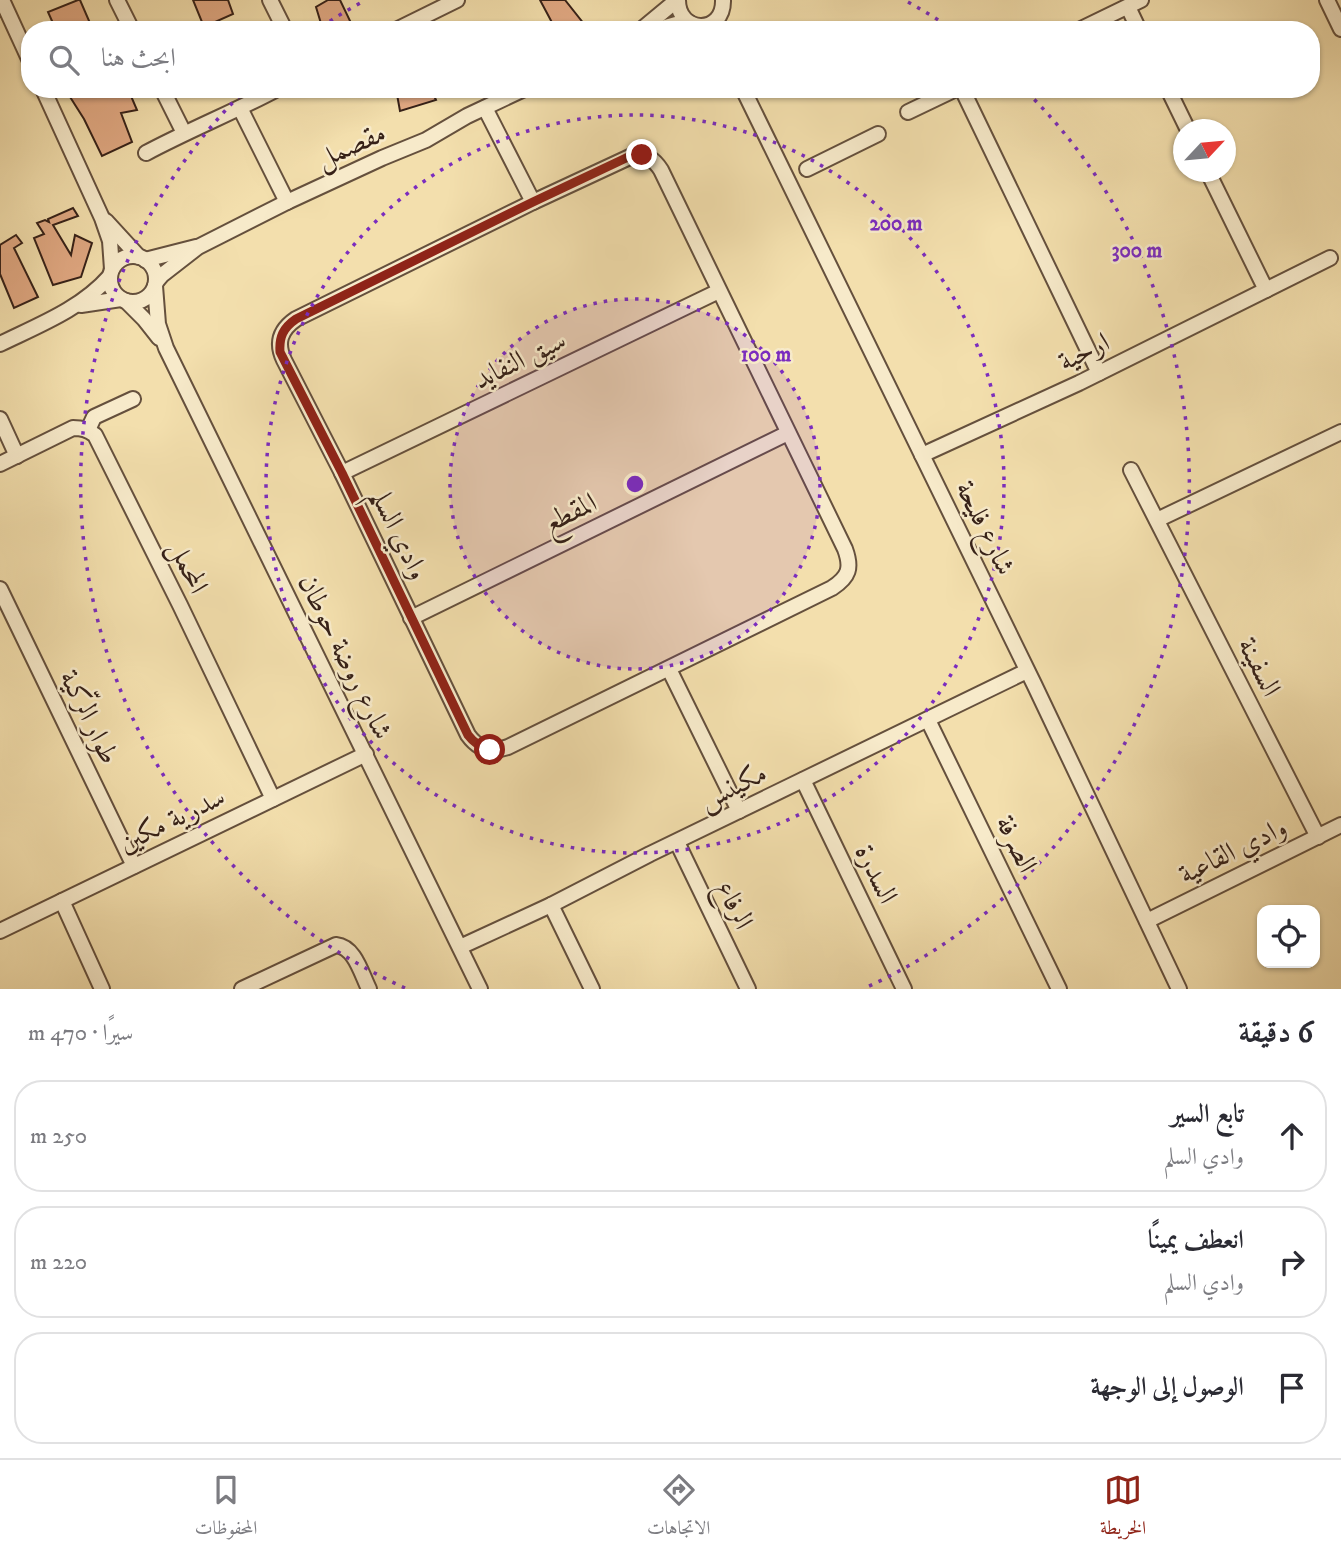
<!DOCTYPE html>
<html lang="ar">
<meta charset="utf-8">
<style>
body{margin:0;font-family:"IM FELL DW Pica",Amiri,serif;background:#f7f7f7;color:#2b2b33;direction:rtl}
.controls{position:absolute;right:21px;bottom:21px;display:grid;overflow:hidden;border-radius:14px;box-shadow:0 2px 5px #0004}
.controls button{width:63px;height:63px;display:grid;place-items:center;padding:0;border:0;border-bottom:2px solid #e1e1e2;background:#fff;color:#2b2b33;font:35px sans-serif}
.compass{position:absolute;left:1173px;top:119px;width:63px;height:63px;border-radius:50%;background:#fff;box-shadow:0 2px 5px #0004;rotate:64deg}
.stop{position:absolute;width:21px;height:21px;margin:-16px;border:5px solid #8f2418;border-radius:50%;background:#fff}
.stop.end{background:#8f2418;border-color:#fff;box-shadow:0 2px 7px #0008}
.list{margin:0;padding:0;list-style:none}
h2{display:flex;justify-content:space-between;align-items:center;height:91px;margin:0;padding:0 28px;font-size:30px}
h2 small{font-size:23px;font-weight:400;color:#7c7c81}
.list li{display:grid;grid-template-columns:46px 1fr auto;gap:21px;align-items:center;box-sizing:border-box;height:112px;margin:0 14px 14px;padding:0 14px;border:2px solid #e1e1e2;border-radius:28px}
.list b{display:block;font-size:26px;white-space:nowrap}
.list p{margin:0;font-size:23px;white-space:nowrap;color:#7c7c81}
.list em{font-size:23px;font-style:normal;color:#7c7c81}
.icon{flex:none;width:38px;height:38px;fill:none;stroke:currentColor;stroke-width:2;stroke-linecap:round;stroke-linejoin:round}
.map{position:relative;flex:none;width:1341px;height:989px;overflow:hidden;direction:ltr}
.search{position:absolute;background:#fff;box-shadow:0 2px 5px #0004;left:21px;right:21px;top:21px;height:77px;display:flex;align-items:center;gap:18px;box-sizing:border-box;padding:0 24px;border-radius:28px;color:#7c7c81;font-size:26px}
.sheet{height:469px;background:#fff}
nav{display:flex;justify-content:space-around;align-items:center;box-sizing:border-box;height:98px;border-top:2px solid #e1e1e2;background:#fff;font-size:19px;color:#7c7c81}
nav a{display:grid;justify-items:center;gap:4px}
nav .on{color:#8f2418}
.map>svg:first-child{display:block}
.building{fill:#e0a882;stroke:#362118;stroke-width:2}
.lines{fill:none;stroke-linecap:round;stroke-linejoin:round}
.minor-casing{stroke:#65503d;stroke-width:18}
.minor{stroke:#f7eaca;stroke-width:14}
.route{stroke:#8f2418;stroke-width:9}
.ring{fill:none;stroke:#7b2cbf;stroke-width:3.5;stroke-dasharray:3.5 7}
.labels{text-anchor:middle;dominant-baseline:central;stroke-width:5;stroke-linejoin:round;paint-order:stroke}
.street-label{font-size:28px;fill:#362118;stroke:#f7eaca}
.centre{fill:#7b2cbf;stroke:#f7eaca;stroke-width:3.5}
.ring-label{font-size:21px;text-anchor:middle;font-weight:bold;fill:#7b2cbf;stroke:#f7eaca;stroke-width:5;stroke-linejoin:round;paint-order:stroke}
</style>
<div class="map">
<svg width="1341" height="989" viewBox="0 0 1341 989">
<rect width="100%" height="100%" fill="#f3dfad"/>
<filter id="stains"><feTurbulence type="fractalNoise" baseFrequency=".00286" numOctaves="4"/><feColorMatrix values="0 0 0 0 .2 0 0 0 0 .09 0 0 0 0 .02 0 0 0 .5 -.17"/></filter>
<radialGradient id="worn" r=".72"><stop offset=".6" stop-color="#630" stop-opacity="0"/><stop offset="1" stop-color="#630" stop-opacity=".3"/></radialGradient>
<!-- building -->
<g class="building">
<path d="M78 0H80L93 30H56L48 12Z"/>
<path d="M193 0H228L233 14 204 27Z"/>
<path d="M328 0H340L352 25 334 30H323L316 7Z"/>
<path d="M540 0H565L584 24 574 30H556Z"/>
<path d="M65 89H128L137 110 121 113 132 142 102 156 84 119Z"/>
<path d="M396 89H431L436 100 400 111Z"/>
<path d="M73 208 78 216 53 225 71 255 75 235 92 243 81 277 53 285 34 238 44 234 37 223 45 220 49 222 48 219Z"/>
<path d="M16 235 22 243 14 248 38 297 14 308 0 274V245Z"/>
</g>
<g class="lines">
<!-- minor casing -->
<g class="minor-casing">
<g id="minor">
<path d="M2 0 30 61"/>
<path d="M117 0 132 30"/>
<path d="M270 0 285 30"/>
<path d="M678 0C678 34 724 35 723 0"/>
<path d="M1327 0 1341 29"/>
<path d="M1128 7 1139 30"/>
<path d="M396 30 457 0"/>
<path d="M641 30 677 0"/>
<path d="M655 30 676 24 690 23"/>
<path d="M1079 30 1141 0"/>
<path d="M43 89 102 218 110 241 112 269"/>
<path d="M162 89 184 133"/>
<path d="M743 89 1034 684 1179 989"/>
<path d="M962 89 1099 373"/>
<path d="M1168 89 1188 130"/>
<path d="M240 108 287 202"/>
<path d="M485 108 533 202"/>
<path d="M908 112 956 89"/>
<path d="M146 153C189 130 234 112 277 89"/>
<path d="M634 155C647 155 654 159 661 170L845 549C852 568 849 577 832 588L508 747C491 753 478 749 468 735L342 473 284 360C276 343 280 330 296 319L533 202Z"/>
<path d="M807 169 878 134"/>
<path d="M1208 172 1266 290"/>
<path d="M106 221 139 257"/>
<circle cx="133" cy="279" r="23"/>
<path d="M145 260 196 247"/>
<path d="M156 282 162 275 198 247 287 202 382 158 426 140 467 116 524 89"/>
<path d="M155 286 158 324 166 348 480 989"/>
<path d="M126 301 144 319 159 338"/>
<path d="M81 305 121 299"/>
<path d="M0 344C39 325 81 309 110 276"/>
<path d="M0 419 17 456"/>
<path d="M88 430 94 417 133 399"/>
<path d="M922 455 1079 383 1330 258"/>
<path d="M0 464 73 428C82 428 87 429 95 435L180 605 273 799"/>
<path d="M1131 470 1318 837"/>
<path d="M342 473 719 291"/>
<path d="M1157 520 1341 432"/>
<path d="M0 589 134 866"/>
<path d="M411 618 788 433"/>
<path d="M669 669 739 811"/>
<path d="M928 720 1059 989"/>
<path d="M803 780 904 989"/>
<path d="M677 842 748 989"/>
<path d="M62 901 102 989"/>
<path d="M551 905 592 989"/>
<path d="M1147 921 1341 825"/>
<path d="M0 931 366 754"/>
<path d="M460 947 551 905 650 854 1027 671"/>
<path d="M242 989 336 945C355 947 361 973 369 989"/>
</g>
</g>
<!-- minor -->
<use href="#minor" class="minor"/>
</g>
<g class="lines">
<!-- route -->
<path class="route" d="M490 750C480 747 474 743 468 735L342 473 280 352C279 337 283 328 296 319L533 202 626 158 634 155H642"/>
</g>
<!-- distance rings -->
<circle cx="635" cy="484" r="185" fill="#7b2cbf" fill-opacity=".12"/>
<g class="ring">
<circle cx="635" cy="484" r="185"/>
<circle cx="635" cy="484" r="369"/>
<path d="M405 988A554 554 0 0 1 243 92M321 27A554 554 0 0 1 362 2M908 2A554 554 0 0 1 949 27M1027 92A554 554 0 0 1 865 988"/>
</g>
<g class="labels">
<!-- street labels -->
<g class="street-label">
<text transform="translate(351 146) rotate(-24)">مقصمل</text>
<text transform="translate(1084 352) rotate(-26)">ارحية</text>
<text transform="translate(520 360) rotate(-26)">سيق النفايد</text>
<text transform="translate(570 513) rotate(-26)">المقطع</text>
<text transform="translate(985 528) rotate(64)">شارع فليحة</text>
<text transform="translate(399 534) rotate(64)">وادي السلم</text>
<text transform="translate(188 567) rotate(64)">المحمل</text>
<text transform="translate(345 657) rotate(64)">شارع روضة حوطان</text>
<text transform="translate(1259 667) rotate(63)">السفينة</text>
<text transform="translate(89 717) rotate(64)">طوار الرّكية</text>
<text transform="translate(733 787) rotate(-26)">مكينس</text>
<text transform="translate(172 820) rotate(-26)">سدرية مكين</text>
<text transform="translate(1016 844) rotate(64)">الصرفة</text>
<text transform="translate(1233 851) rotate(-26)">وادي القاعية</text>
<text transform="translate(876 874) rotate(64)">السدرة</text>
<text transform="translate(734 905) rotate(64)">الرفاع</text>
</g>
</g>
<circle cx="635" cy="484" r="10" class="centre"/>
<g class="ring-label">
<text x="896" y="230">200 m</text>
<text x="1137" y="257">300 m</text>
<text x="766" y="361">100 m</text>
</g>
<rect width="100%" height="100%" filter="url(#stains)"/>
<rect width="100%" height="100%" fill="url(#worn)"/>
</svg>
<div class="controls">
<button><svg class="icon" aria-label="locate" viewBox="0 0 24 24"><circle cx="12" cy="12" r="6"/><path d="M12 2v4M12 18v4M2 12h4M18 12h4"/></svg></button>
</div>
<svg class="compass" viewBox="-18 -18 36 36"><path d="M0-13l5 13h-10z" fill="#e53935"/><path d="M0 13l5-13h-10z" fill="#7c7c81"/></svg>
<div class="stop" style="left:490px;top:750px"></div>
<div class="stop end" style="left:642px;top:155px"></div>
<div class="search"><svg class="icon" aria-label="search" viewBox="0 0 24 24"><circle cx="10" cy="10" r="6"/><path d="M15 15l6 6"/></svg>ابحث هنا</div>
</div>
<section class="sheet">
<h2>6 دقيقة<small>سيرًا · 470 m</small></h2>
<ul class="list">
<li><svg class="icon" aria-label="ahead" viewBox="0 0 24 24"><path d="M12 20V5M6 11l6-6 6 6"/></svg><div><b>تابع السير</b><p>وادي السلم</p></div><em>250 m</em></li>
<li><svg class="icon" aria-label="right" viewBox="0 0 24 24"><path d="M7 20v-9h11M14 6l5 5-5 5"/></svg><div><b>انعطف يمينًا</b><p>وادي السلم</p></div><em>220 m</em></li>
<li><svg class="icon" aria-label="arrive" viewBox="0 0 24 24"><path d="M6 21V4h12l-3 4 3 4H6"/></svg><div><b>الوصول إلى الوجهة</b></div></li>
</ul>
</section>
<nav>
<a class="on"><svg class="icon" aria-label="map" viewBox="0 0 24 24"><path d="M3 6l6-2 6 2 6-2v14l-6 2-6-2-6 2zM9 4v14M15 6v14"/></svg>الخريطة</a>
<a><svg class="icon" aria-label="directions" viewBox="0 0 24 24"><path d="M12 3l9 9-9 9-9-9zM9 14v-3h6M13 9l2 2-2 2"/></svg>الاتجاهات</a>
<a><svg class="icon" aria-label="saved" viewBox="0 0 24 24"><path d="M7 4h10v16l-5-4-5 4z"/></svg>المحفوظات</a>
</nav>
